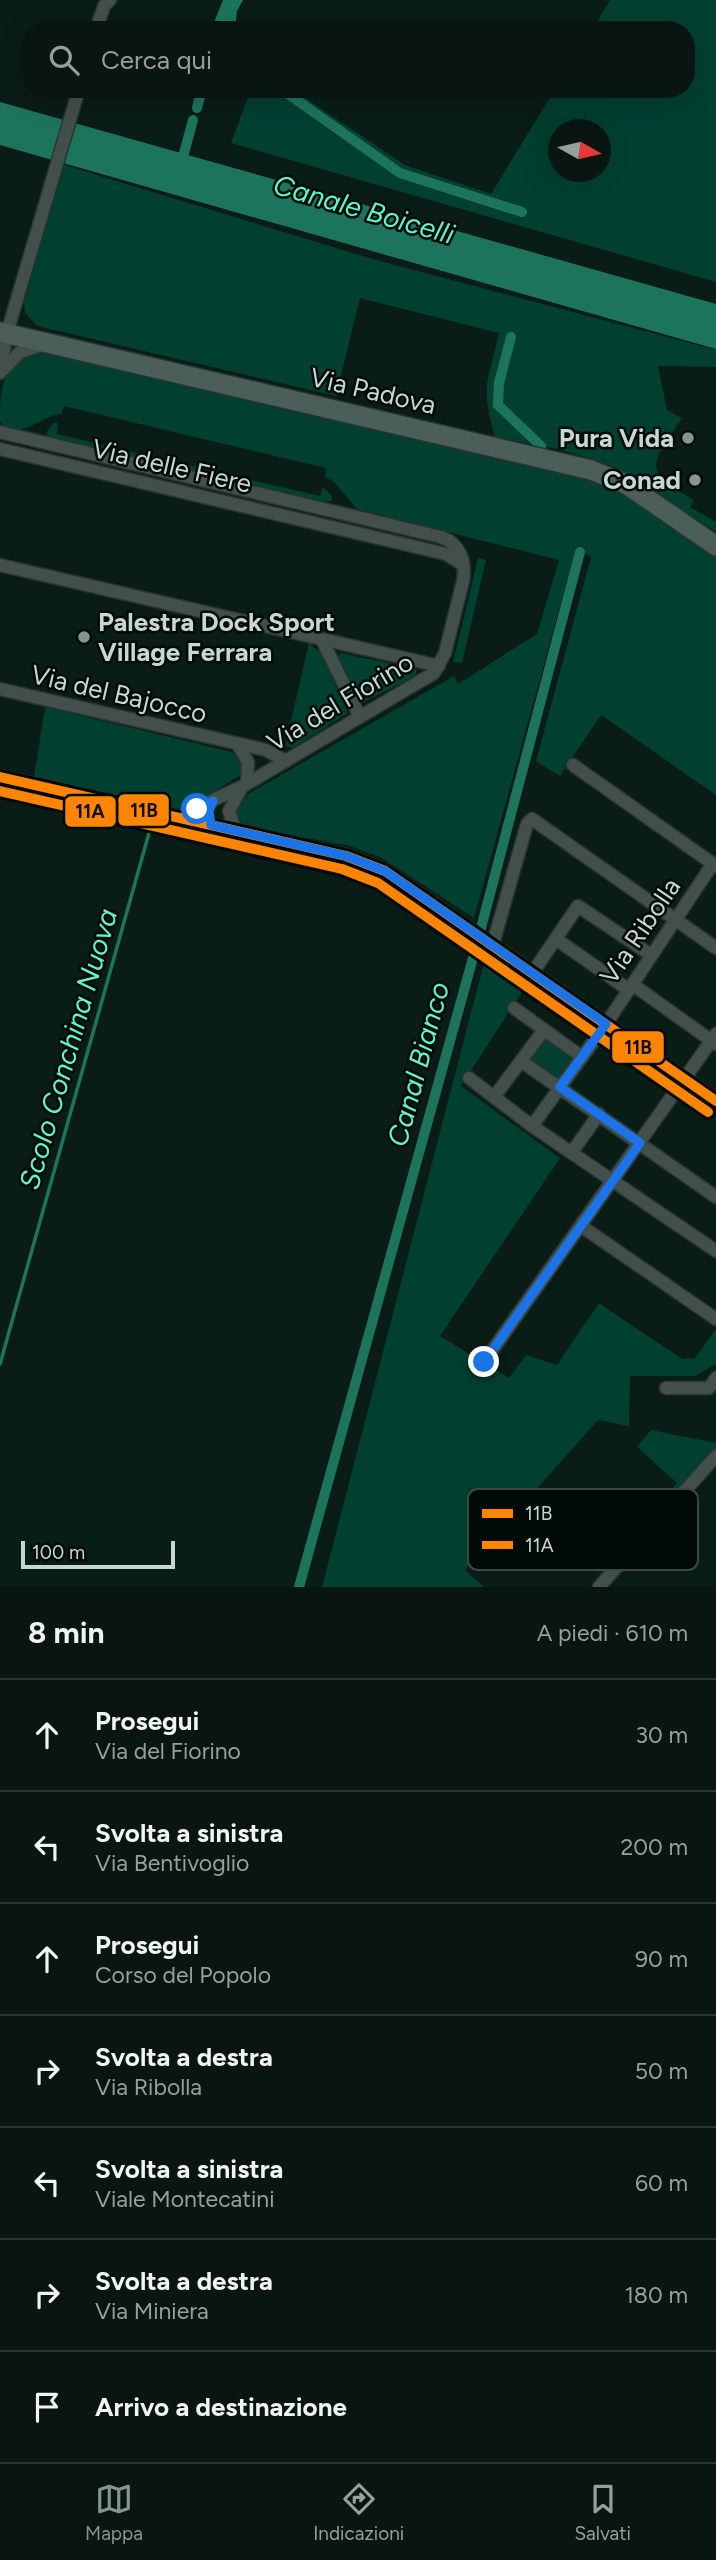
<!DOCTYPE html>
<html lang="it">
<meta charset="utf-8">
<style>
body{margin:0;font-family:Figtree,sans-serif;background:#111e19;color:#f1f3f6}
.compass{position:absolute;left:548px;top:119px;width:63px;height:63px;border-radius:50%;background:#081510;box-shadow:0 7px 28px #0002;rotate:98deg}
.scale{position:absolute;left:21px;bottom:18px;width:154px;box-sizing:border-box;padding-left:7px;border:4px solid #c6d8d1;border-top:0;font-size:19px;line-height:24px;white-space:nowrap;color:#c6d8d1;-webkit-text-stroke:5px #010a06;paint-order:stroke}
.stop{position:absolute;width:21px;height:21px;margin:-16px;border:5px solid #1a73e8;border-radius:50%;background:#fff}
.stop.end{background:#1a73e8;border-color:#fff;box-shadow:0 2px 7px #0008}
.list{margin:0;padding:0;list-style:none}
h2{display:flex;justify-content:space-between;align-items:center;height:91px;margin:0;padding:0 28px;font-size:30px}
h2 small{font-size:23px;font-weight:400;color:#989f9f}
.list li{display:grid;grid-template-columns:46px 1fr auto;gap:21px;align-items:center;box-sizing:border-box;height:112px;padding:0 28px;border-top:2px solid #293430}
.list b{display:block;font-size:26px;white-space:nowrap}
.list p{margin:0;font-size:23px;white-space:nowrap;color:#989f9f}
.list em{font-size:23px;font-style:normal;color:#989f9f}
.icon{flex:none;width:38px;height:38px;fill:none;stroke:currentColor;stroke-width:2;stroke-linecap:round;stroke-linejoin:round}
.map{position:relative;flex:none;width:716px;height:1587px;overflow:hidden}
.search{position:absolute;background:#081510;box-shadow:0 7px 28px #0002;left:21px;right:21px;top:21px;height:77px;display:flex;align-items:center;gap:18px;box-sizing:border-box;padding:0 24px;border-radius:28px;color:#989f9f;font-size:26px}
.sheet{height:875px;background:#081510}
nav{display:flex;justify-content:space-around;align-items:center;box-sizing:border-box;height:98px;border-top:2px solid #293430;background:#081510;font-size:19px;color:#989f9f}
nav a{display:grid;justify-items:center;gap:4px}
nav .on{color:#849690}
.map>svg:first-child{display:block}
.green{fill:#013f31;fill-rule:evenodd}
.water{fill:#1c745d}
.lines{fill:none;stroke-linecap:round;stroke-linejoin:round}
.stream{stroke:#1c745d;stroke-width:3.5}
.canal{stroke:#1c745d;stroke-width:10}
.minor-casing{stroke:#293430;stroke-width:15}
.tertiary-casing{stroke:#293430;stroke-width:17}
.primary-casing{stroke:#293430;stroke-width:22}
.minor{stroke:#434f4b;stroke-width:12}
.tertiary{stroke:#434f4b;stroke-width:14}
.primary{stroke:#4b5e58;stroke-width:19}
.bus-1-casing{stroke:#010a06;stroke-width:16}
.bus-2-casing{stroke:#010a06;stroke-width:16}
.bus-1{stroke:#ff8400;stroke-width:10}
.bus-2{stroke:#ff8400;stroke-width:10}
.route{stroke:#1a73e8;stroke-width:9}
.poi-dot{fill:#849690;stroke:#010a06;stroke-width:2.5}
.labels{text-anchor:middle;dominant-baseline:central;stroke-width:5;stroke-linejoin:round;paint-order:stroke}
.street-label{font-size:26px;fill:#c6d8d1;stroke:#010a06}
.poi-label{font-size:26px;font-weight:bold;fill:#c6d8d1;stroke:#010a06;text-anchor:end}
.water-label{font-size:28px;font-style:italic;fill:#5afacd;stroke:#010a06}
.key{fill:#010a06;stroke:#3c4843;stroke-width:2}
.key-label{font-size:19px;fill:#c6d8d1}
.line-badge{stroke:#010a06;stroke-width:2.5}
.pale-badge-label{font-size:19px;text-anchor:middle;font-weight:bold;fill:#111}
</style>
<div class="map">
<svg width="716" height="1587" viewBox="0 0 716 1587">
<rect width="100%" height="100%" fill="#0a1c16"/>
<!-- green -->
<g class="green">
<path d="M610 0H716V282L231 143 251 89 266 95 269 89H292L405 165 491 194 555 89H686V30H592ZM558 130H600V172H558Z"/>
<path d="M64 165 369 258 716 350V367L658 366 667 410 682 418C651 467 640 468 694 500L690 507 716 522V532L615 467 562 450 495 437C480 384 488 383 499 333L360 298 336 396 37 326 25 313 24 302Z"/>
<path d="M45 353 625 489 716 553V795L601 715 560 776 536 761 591 557 576 548 474 918 382 858 350 846 243 826 235 815V807L241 798 454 676 458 684 537 634 559 560 357 509 334 482 325 477 326 468 64 406 61 414C39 416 21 442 0 422 0 387 2 357 45 353Z"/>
<path d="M53 423H58L57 434 320 496 323 487 332 496V501L322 502 57 440 48 437 46 433Z"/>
<path d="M478 558 486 560 462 663 453 662Z"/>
<path d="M309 643 322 654 348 713 293 748 285 746Z"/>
<path d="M340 653 412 668 417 670 416 676 362 703 359 702 337 658Z"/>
<path d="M45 707 232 752 241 761 244 773 185 810 34 777Z"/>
<path d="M487 951 529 981 461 1086 560 1158 440 1336 509 1378 526 1355 557 1365 599 1303 682 1359 695 1358 716 1329V1364L695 1376H630L629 1426 598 1420 465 1570 484 1587H322Z"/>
<path d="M545 1034 575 1055 557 1081 527 1059Z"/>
<path d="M651 1430 716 1443V1449L665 1507 660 1503 677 1483 637 1447Z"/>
</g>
<!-- water -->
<g class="water">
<path d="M223 0H243L237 11 235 30H211Z"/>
<path d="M0 102 716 304V349L0 145Z"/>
</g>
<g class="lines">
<!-- stream -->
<path class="stream" d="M0 1364 151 826"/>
<!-- canal -->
<g class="canal">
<path d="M281 89 400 173 522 212"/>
<path d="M197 108 202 89"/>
<path d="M181 164 193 120"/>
<path d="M511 337 499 383 498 405 541 446"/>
<path d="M299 1587 476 947 580 552"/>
</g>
<!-- minor casing -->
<g class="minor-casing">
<g id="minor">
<path d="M96 30 104 6 110 0"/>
<path d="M3 370 20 352 42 345"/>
<path d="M0 373 7 333 79 89"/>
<path d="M0 432 441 537C461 544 466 562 463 581L445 653 434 673 245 785 178 817"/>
<path d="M0 449 446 554 463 565"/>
<path d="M0 565 439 666"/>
<path d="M322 640 360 717"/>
<path d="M0 689 266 750 286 761"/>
<path d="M239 747 248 762 247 783"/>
<path d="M573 765 716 866"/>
<path d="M235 830 229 811 242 787"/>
<path d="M556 939 629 990"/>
<path d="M493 944 527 824 532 819 716 948"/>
<path d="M533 972 578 906 651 955"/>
<path d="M632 984 716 1044"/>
<path d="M514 1008 582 1057"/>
<path d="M521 1061 716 1197"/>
<path d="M469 1078 532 1126 716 1251"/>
<path d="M494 1097 544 1030"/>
<path d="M532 1126 606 1024 712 865"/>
<path d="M572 1152 599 1114"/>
<path d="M581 1226 716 1319"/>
<path d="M484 1362 716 1034"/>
<path d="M666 1388H709L716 1378"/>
<path d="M599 1587 716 1456"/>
</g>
</g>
<!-- tertiary casing -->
<g class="tertiary-casing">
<path id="tertiary" d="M0 777 346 856 385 871 716 1101"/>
</g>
<!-- primary casing -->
<g class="primary-casing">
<path id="primary" d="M0 332 591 470 626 484 716 546"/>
</g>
<!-- minor -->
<use href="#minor" class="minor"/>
<!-- tertiary -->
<use href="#tertiary" class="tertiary"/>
<!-- primary -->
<use href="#primary" class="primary"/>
<!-- bus-1 casing -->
<g class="bus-1-casing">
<path id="bus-1" d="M0 777 346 856 385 871 716 1101"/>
</g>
<!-- bus-2 casing -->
<g class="bus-2-casing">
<path id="bus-2" d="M0 791 342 869 378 883 708 1112"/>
</g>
<!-- bus-1 -->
<use href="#bus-1" class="bus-1"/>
<!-- bus-2 -->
<use href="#bus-2" class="bus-2"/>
</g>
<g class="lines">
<!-- route -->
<path class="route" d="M197 809 213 801 209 811 211 825 346 856 385 871 606 1024 560 1087 640 1143 484 1362"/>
</g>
<!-- markers -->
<g class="poi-dot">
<circle cx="688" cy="438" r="7"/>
<circle cx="695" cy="480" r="7"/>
<circle cx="84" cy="637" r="7"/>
</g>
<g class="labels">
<!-- street labels -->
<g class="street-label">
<text transform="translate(373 391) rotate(13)">Via Padova</text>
<text transform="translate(172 466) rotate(13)">Via delle Fiere</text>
<text transform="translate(119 694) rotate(13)">Via del Bajocco</text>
<text transform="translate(340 702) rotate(-31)">Via del Fiorino</text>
<text transform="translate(640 931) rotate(-56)">Via Ribolla</text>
</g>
<!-- poi labels -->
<g class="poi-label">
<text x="674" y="438">Pura Vida</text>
<text x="681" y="480">Conad</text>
<text x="98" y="622" text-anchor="start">Palestra Dock Sport<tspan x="98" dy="30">Village Ferrara</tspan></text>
</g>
<!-- water labels -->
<g class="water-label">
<text transform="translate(364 209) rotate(16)">Canale Boicelli</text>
<text transform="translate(68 1049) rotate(-74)">Scolo Conchina Nuova</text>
<text transform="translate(418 1064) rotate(-75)">Canal Bianco</text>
</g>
</g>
<!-- legend -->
<rect x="468" y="1489" width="230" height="81" rx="10" class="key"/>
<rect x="482" y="1509" width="31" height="9" fill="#ff8400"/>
<rect x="482" y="1541" width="31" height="8" fill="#ff8400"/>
<g class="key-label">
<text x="525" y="1520">11B</text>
<text x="525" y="1552">11A</text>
</g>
<g class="line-badge">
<rect x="117" y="793" width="53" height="34" rx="7" fill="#ff8400"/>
<rect x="64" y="795" width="53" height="33" rx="7" fill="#ff8400"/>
<rect x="611" y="1030" width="54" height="34" rx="7" fill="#ff8400"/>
</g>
<g class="pale-badge-label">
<text x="144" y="817">11B</text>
<text x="90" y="818">11A</text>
<text x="638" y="1054">11B</text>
</g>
</svg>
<svg class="compass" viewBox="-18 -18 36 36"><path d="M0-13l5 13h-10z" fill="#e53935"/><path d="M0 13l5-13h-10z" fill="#989f9f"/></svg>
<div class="scale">100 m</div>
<div class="stop" style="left:197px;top:809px"></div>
<div class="stop end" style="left:484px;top:1362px"></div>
<div class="search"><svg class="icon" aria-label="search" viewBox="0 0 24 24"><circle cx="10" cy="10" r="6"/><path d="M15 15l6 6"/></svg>Cerca qui</div>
</div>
<section class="sheet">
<h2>8 min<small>A piedi · 610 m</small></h2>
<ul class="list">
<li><svg class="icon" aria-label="ahead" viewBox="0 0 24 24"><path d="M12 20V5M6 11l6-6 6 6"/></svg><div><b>Prosegui</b><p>Via del Fiorino</p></div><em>30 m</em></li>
<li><svg class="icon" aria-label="left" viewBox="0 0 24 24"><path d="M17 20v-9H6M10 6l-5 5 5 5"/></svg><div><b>Svolta a sinistra</b><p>Via Bentivoglio</p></div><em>200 m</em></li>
<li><svg class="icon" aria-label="ahead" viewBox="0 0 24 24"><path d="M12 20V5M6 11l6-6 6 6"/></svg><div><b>Prosegui</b><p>Corso del Popolo</p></div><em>90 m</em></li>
<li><svg class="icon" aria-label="right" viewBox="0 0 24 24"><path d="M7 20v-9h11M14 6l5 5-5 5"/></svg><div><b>Svolta a destra</b><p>Via Ribolla</p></div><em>50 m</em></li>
<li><svg class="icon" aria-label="left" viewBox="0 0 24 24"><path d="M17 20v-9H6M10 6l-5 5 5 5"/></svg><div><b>Svolta a sinistra</b><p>Viale Montecatini</p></div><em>60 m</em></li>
<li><svg class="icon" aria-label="right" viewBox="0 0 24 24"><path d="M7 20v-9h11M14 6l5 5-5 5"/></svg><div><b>Svolta a destra</b><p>Via Miniera</p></div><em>180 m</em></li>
<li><svg class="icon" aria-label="arrive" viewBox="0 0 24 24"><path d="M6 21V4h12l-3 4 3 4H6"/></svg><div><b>Arrivo a destinazione</b></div></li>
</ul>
</section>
<nav>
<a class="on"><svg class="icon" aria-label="map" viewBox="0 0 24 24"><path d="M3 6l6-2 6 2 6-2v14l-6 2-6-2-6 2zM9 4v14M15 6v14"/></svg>Mappa</a>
<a><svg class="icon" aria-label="directions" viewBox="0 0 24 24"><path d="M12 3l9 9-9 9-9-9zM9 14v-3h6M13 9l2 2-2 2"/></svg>Indicazioni</a>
<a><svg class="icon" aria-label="saved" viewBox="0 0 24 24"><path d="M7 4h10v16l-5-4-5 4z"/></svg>Salvati</a>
</nav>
